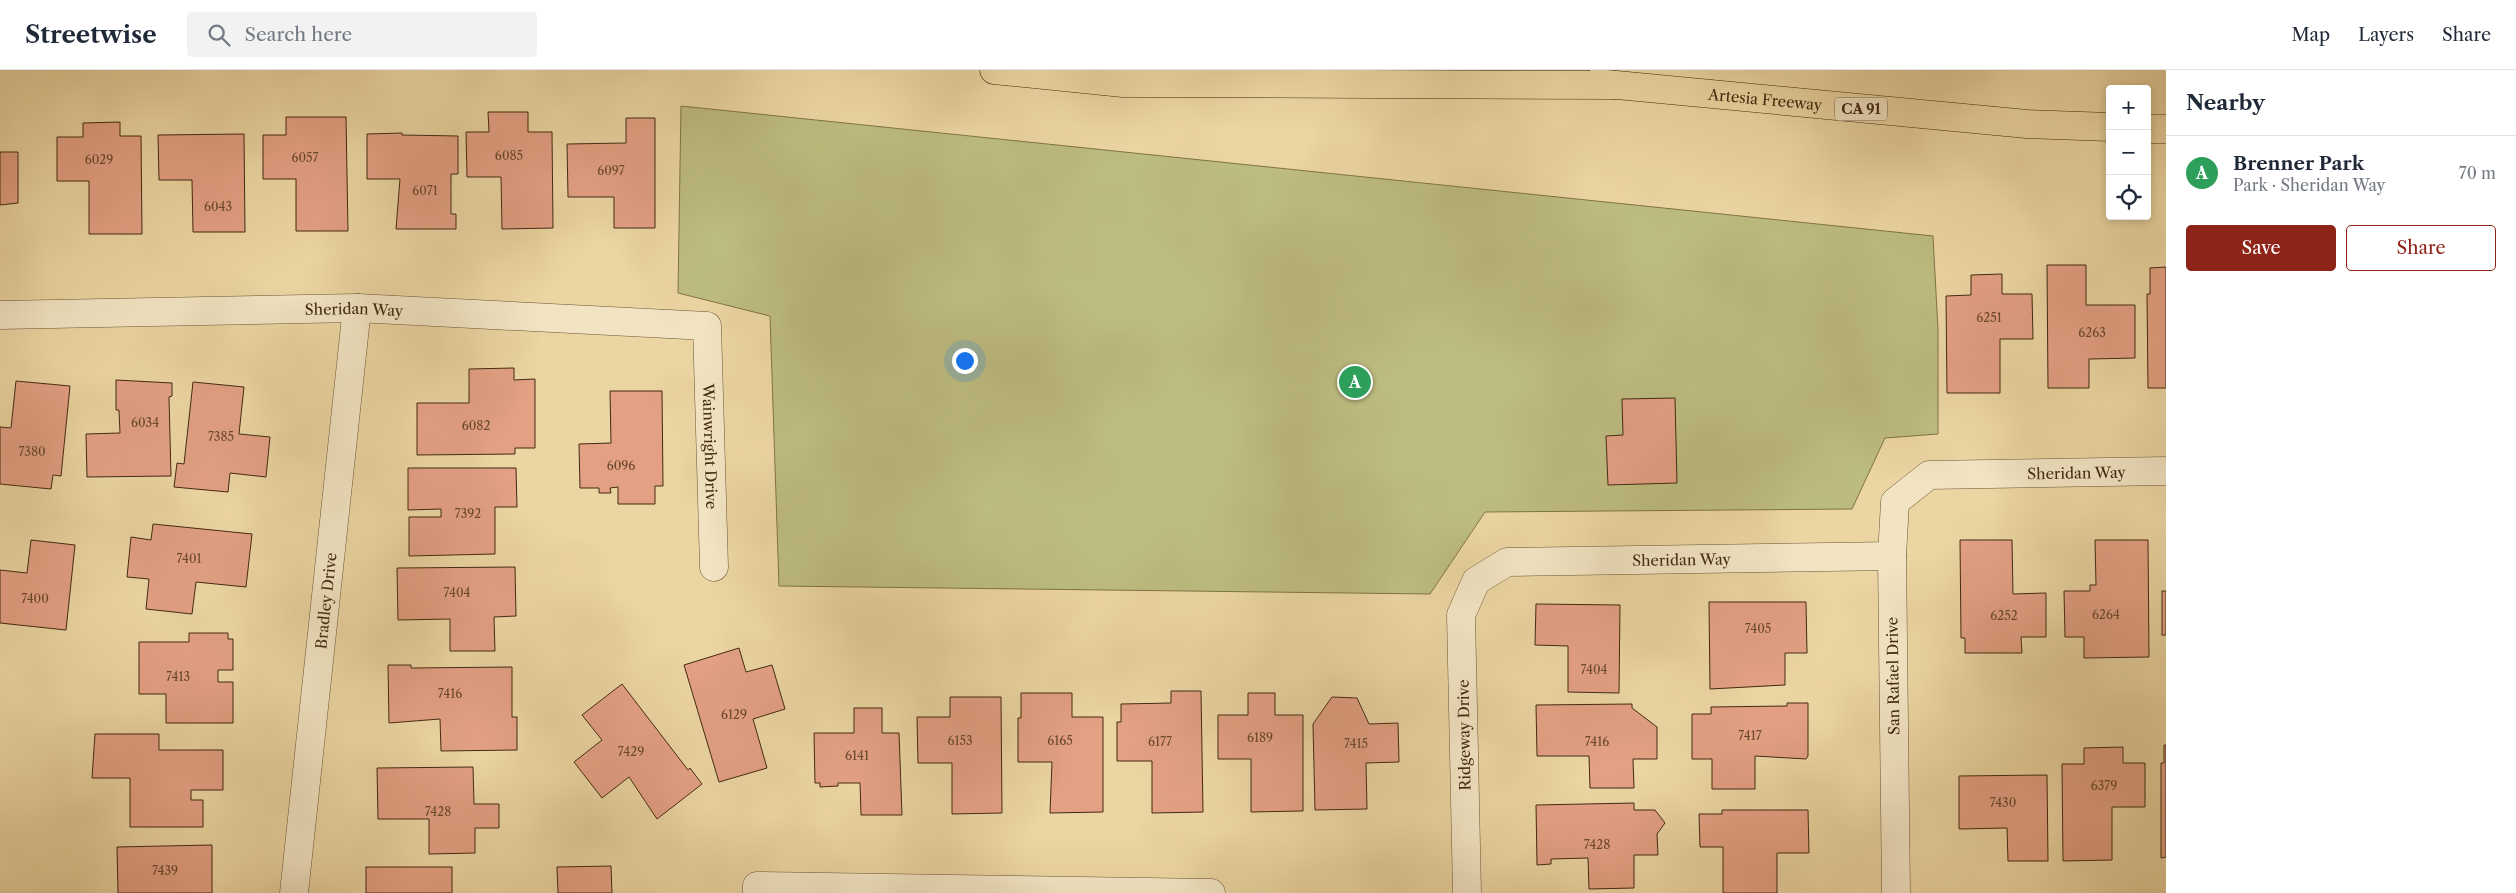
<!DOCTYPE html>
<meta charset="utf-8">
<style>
body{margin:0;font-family:"Libre Caslon Text",serif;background:#f2f2f3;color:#1f2937}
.controls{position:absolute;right:15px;top:15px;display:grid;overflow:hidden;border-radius:5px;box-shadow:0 2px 8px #0003}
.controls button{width:45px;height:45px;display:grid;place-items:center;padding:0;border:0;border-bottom:1px solid #e0e1e3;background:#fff;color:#1f2937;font:25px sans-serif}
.you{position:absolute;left:964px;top:290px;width:18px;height:18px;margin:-12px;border:4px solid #fff;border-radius:50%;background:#1a73e8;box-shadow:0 0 0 8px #1a73e833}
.badge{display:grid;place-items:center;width:32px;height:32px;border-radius:50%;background:#8f2418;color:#fff;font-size:16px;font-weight:700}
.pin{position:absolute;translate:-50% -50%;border:2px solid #fff;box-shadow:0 1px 5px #0006}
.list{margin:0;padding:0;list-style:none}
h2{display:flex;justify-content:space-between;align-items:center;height:65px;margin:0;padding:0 20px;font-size:21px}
h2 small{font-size:16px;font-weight:400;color:#747a83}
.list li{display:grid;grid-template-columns:32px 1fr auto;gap:15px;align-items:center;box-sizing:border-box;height:75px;padding:0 20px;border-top:1px solid #e0e1e3}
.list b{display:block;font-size:19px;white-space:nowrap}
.list p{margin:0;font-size:16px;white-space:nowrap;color:#747a83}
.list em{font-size:16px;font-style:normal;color:#747a83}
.actions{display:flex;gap:10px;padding:15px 20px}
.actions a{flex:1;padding:11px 0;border:1px solid #8f2418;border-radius:5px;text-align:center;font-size:18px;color:#8f2418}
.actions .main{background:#8f2418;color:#fff}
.icon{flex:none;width:28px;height:28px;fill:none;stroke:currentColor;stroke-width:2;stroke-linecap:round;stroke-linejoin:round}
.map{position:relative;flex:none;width:2166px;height:823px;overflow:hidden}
header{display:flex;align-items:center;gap:30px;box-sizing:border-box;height:70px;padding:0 25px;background:#fff;border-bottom:1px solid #e0e1e3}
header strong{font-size:24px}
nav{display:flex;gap:28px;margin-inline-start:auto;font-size:18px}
.search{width:350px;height:45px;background:#f2f2f3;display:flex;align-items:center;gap:12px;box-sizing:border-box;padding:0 18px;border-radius:5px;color:#747a83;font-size:19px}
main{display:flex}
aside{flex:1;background:#fff}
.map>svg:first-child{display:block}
.green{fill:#bdbc80;stroke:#807348}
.building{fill:#e3a083;stroke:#422a10}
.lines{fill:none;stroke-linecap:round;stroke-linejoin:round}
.minor-casing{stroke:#6c5534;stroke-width:29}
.motorway-casing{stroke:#422a10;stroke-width:29}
.minor{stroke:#f2e4c3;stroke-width:28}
.motorway{stroke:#ebd5a2;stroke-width:28}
.labels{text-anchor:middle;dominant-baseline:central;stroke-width:5;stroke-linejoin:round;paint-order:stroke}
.number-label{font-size:12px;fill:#6a482d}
.shield{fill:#f2e4c3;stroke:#776246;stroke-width:1}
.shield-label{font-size:14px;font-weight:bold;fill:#422a10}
.street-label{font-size:15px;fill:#422a10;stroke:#f2e4c3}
</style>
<header>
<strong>Streetwise</strong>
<div class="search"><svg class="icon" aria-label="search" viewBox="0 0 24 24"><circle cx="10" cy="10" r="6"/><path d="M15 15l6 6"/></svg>Search here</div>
<nav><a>Map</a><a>Layers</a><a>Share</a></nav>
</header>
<main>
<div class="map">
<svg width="2166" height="823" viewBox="0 0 2166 823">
<rect width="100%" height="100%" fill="#ebd5a2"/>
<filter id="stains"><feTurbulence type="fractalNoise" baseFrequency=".004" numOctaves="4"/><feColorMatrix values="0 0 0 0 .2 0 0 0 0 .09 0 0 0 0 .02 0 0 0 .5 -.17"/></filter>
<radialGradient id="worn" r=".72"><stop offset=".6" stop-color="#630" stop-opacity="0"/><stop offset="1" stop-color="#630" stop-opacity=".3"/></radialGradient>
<!-- green -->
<path class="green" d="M681 36 1933 166 1938 260V364L1885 368 1852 439 1485 442 1430 524 779 516 770 246 678 223Z"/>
<!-- building -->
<g class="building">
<path d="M488 42H528V62H552L553 158 502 159 501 107H467L466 62H489Z"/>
<path d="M286 47H346L348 161H296V109H263V65H286Z"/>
<path d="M626 48H655V158H614V127H568L567 74 626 73Z"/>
<path d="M120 52V66H141L142 164H89V111H57V67H83V53Z"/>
<path d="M402 63V65L458 66V104H451V144H456V159H396L400 109H367V64Z"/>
<path d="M244 64 245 162H193L192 110H159L158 65Z"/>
<path d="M0 82H18V133L0 135Z"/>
<path d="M2047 195H2086V235H2135V288L2089 289V318H2048Z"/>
<path d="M2166 197V318H2148L2147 224H2150V198Z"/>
<path d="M2002 204V224H2032L2033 269H2000V323H1947L1946 226 1971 225V205Z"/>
<path d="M514 298V310L535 309V378H515V384L417 385V333H469V299Z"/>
<path d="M116 310 172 313V326L169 327 171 406 87 407 86 364 120 363 119 340H116Z"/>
<path d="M16 311 70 316 61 406 53 405 51 419 0 414V357L11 358Z"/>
<path d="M193 312 244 317 239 364 270 367 266 407 230 403 228 422 174 417 177 393 184 394Z"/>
<path d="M610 321H662L663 416H655V434H618V417L610 418 611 423H599V418H580L579 374 611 373Z"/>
<path d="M1675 328 1677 413 1608 415 1606 366 1623 365 1622 329Z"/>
<path d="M408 398H516L517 437H495V484L409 486V447H441V439L408 440Z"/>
<path d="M153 454 252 464 246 517 196 512 192 544 146 539 149 509 127 507 131 467 151 470Z"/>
<path d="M31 470 75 475 66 560 0 553V500L27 503Z"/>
<path d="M1960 470H2012L2013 524 2046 523V567H2021L2022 583H1965V568H1961Z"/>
<path d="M2095 470H2148L2149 587 2084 588V567H2065L2064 521H2090V515H2096Z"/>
<path d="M515 497 516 546 494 547 495 581H450V549L398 550 397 498Z"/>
<rect x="2162" y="521" width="4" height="44"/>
<path d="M1709 532H1806L1807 583H1785V615L1710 619Z"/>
<path d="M1536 534 1620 535 1619 623 1568 622V576L1535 575Z"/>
<path d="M189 563H228V569H233V600H218V612H233V653H166V624H139V572H189Z"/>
<path d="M739 578 746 602 772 595 785 639 753 649 767 698 719 712 684 595Z"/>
<path d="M388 595H411V598L512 597V647H517V680L441 681 440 649 389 653Z"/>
<path d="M622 614 688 700 690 698 702 714 657 749 629 707 602 728 574 692 602 670 582 645Z"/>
<path d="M1171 621H1201L1203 742 1152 743V691H1117V652H1121V634L1171 633Z"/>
<path d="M1021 623H1072V647H1103V742L1050 743 1052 692H1018V648H1021Z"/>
<path d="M1248 623H1275V645H1303V741L1251 742V689H1218V645H1248Z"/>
<path d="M950 627H1001L1002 743 952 744V693H918L917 647H950Z"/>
<path d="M1332 627 1357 628 1369 654 1398 653 1399 692 1366 693 1367 739 1315 740 1313 654Z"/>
<path d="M1787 633H1808V686L1806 689 1755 686V719H1712V689H1692V644H1711V637L1787 636Z"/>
<path d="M1632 634V638L1657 657V689H1633L1634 718H1590L1589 686H1537L1536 635Z"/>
<path d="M854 638H882V663H899L902 745H861L860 713H838V716L820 717V713H815L814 663H854Z"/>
<path d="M95 664H159V680H223V720H191V730H203V757H130V708H92Z"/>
<path d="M2164 675H2166V787L2161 788V693H2164Z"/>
<path d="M2123 677V693H2145V737H2112V790L2063 791 2062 694H2084V678Z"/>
<path d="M473 697 474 734H499V758H475V783L429 784V749H378L377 698Z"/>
<path d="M2047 705 2048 791H2008L2007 758 1959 759V706Z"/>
<path d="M1634 733V740H1655L1665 753 1657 764 1658 785H1634V818L1589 819 1588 788 1551 789V794L1537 795 1536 735Z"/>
<path d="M1722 740H1808L1809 783H1777V823H1723V777H1700L1699 744H1722Z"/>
<path d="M212 775V823H118L117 777Z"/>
<path d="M611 796 612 823H558L557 797Z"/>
<rect x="366" y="797" width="86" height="26"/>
</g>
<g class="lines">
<!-- minor casing -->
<g class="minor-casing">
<g id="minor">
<path id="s1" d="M0 245 357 238 707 256 714 497"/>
<path id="s2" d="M294 823 357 238"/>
<path d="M757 823V816L1211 823"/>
<path id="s3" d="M1467 823 1461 545 1476 511 1507 492 1892 486"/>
<path id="s4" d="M1896 823 1892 486 1895 432 1929 405 2166 401"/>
</g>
</g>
<!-- motorway casing -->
<g class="motorway-casing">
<g id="motorway">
<path d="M994 0 1123 13 1613 15"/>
<path id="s5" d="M1596 13 2027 54 2110 57"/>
<path d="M2147 59H2166"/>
</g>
</g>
<!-- minor -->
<use href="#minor" class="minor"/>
<!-- motorway -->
<use href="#motorway" class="motorway"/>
</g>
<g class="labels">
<!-- number labels -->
<g class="number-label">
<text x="509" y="85">6085</text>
<text x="305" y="87">6057</text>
<text x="99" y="89">6029</text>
<text x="611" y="100">6097</text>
<text x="425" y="120">6071</text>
<text x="218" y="136">6043</text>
<text x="1989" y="247">6251</text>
<text x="2092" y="262">6263</text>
<text x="145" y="352">6034</text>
<text x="476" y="355">6082</text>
<text x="221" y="366">7385</text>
<text x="32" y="381">7380</text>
<text x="621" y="395">6096</text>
<text x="468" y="443">7392</text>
<text x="189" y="488">7401</text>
<text x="457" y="522">7404</text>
<text x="35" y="528">7400</text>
<text x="2106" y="544">6264</text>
<text x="2004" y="545">6252</text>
<text x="1758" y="558">7405</text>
<text x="1594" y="599">7404</text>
<text x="178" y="606">7413</text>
<text x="450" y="623">7416</text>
<text x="734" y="644">6129</text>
<text x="1750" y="665">7417</text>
<text x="1260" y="667">6189</text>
<text x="960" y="670">6153</text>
<text x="1060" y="670">6165</text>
<text x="1160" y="671">6177</text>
<text x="1597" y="671">7416</text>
<text x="1356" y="673">7415</text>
<text x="631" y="681">7429</text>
<text x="857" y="685">6141</text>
<text x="2104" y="715">6379</text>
<text x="2003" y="732">7430</text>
<text x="438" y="741">7428</text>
<text x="1597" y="774">7428</text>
<text x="165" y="800">7439</text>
</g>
<!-- shield labels -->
<rect class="shield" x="1835" y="27.5" width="52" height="23" rx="4"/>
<g class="shield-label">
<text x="1861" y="39">CA 91</text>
</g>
<!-- street labels -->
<g class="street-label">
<text stroke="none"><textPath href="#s5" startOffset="170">Artesia Freeway</textPath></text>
<text stroke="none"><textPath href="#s1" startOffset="354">Sheridan Way</textPath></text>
<text stroke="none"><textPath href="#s1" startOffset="828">Wainwright Drive</textPath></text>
<text stroke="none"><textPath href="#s4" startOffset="582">Sheridan Way</textPath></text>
<text stroke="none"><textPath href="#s3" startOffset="526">Sheridan Way</textPath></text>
<text stroke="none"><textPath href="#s2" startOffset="294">Bradley Drive</textPath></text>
<text transform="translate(1893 606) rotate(-91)">San Rafael Drive</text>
<text transform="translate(1464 665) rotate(-91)">Ridgeway Drive</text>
</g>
</g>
<rect width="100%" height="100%" filter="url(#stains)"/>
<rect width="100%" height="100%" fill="url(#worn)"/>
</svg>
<div class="controls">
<button>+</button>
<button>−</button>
<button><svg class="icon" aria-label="locate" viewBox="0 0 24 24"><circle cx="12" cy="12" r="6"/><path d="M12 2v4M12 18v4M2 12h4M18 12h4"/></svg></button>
</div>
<div class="you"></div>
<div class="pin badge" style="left:1355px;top:312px;background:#2e9e5b">A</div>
</div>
<aside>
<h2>Nearby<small></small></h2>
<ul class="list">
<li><span class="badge" style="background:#2e9e5b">A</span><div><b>Brenner Park</b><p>Park · Sheridan Way</p></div><em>70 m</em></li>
</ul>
<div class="actions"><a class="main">Save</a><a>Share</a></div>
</aside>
</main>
